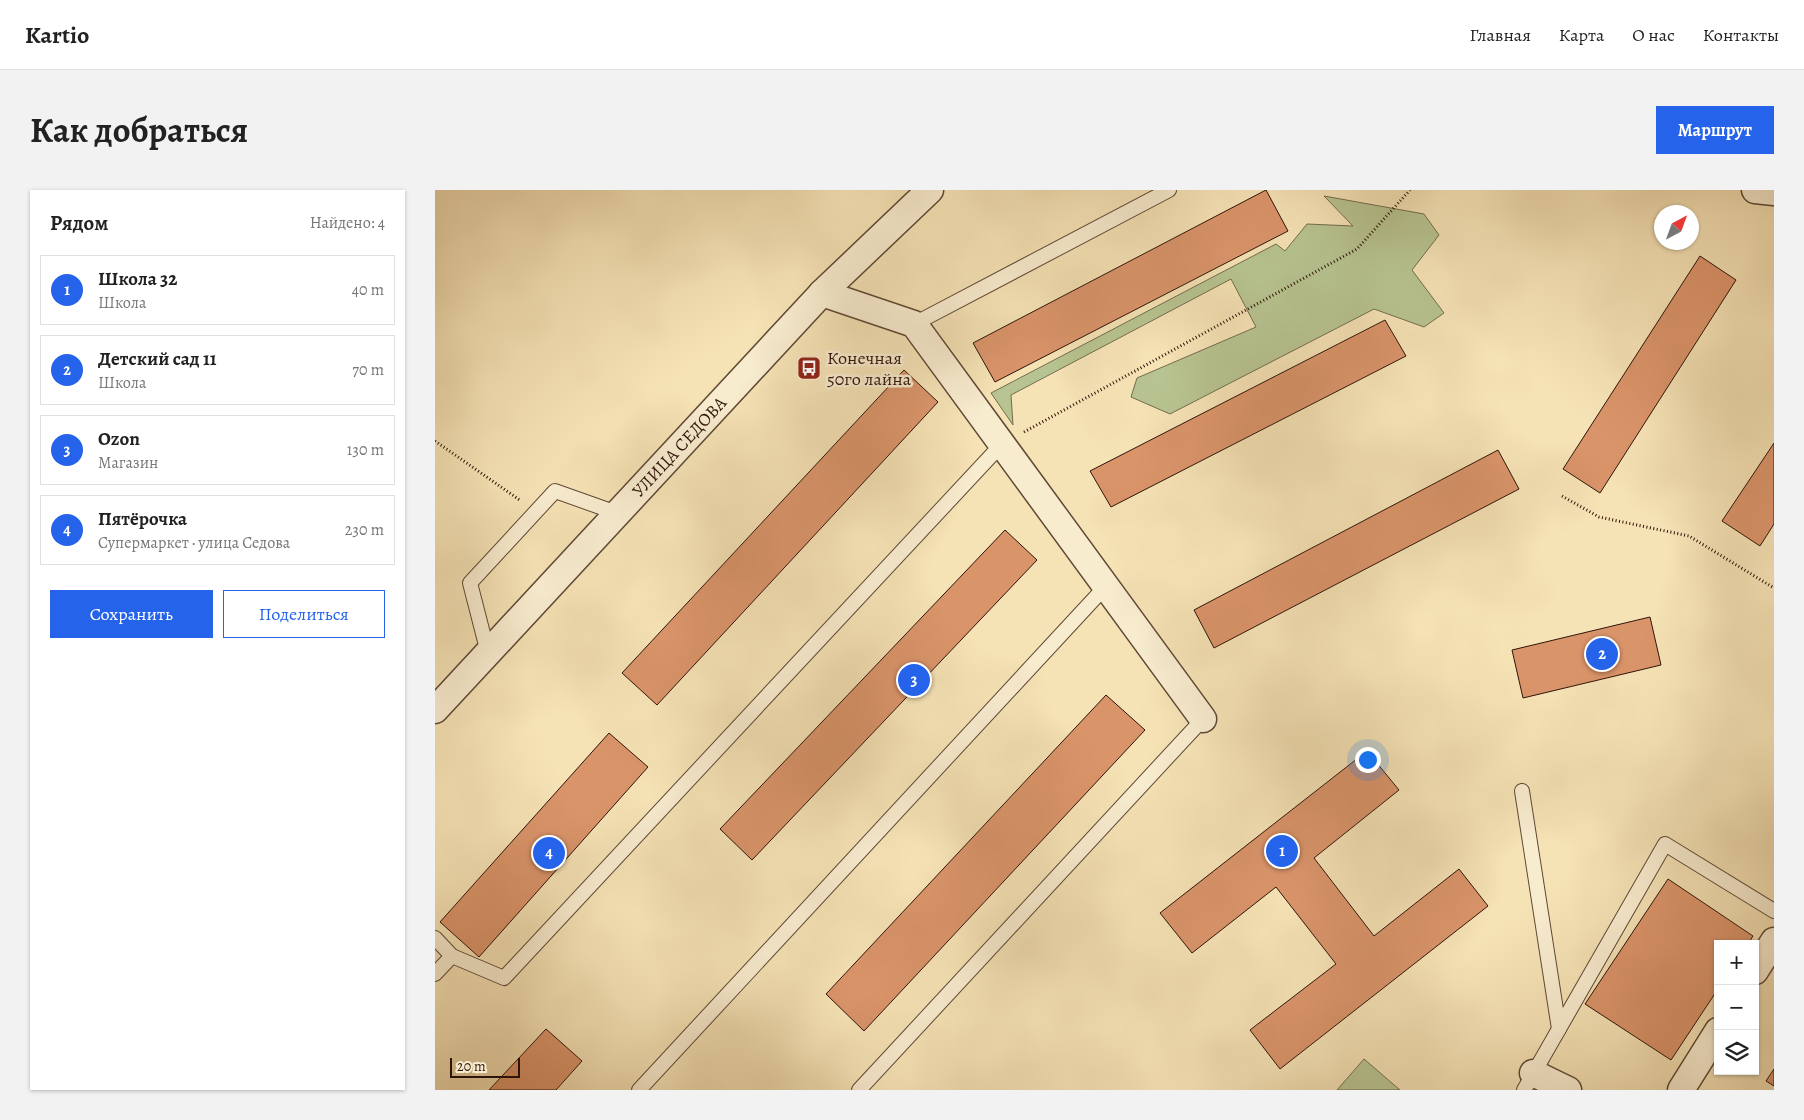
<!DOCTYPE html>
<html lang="ru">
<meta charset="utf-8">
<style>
body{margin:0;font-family:Alegreya,serif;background:#f2f2f2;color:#222}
.controls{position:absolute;right:15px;bottom:15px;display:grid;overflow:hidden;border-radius:0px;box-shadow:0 1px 4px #0004}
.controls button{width:45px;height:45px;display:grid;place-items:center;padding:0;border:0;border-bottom:1px solid #e0e0e0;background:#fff;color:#222;font:25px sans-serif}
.compass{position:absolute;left:1219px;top:15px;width:45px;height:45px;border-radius:50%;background:#fff;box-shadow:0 1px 4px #0004;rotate:41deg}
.scale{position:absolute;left:15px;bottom:12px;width:70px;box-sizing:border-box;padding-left:5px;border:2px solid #2f140a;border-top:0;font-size:14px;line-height:18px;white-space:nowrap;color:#2f140a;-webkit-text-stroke:4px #f8eccf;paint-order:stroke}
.you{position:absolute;left:932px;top:569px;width:18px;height:18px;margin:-12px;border:4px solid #fff;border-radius:50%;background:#1a73e8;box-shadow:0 0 0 8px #1a73e833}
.badge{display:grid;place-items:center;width:32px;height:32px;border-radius:50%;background:#2563eb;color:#fff;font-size:16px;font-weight:700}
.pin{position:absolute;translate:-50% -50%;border:2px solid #fff;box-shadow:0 1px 5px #0006}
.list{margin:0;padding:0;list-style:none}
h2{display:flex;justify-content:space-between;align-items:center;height:65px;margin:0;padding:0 20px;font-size:21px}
h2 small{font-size:16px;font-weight:400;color:#767676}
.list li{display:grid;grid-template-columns:32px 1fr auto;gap:15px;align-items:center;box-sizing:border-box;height:70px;margin:0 10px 10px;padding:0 10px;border:1px solid #e0e0e0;border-radius:0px}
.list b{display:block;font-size:19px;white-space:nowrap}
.list p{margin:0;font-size:16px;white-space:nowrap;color:#767676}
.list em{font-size:16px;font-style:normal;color:#767676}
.actions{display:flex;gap:10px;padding:15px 20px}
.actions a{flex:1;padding:11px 0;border:1px solid #2563eb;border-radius:0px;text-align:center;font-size:18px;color:#2563eb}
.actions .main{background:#2563eb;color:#fff}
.icon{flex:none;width:28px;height:28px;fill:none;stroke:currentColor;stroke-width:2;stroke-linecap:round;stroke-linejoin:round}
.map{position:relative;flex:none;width:1339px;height:900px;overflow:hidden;border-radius:0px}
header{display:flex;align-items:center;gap:30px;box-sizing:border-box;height:70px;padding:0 25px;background:#fff;border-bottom:1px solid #e0e0e0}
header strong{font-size:24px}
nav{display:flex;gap:28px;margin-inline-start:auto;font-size:18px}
.intro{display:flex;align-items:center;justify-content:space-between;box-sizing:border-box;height:120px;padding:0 30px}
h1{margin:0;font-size:35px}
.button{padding:12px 22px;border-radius:0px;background:#2563eb;color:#fff;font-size:18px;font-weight:700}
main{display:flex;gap:30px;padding:0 30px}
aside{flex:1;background:#fff;border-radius:0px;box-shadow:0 1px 4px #0004}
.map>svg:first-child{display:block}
.green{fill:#b7c491;stroke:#736c4e}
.building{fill:#da946a;stroke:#2f140a}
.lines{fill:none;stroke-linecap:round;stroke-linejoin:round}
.lane-casing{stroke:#604835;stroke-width:16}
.street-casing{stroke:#604835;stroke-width:29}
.path{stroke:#2f140a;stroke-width:3;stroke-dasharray:1 2.5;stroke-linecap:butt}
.lane{stroke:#f8eccf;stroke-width:14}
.street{stroke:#f8eccf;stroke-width:26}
.labels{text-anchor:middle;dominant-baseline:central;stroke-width:5;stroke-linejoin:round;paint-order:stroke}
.poi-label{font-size:18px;fill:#2f140a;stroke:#f8eccf;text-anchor:start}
.street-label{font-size:18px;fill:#2f140a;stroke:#f8eccf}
</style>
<header>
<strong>Kartio</strong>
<nav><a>Главная</a><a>Карта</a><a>О нас</a><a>Контакты</a></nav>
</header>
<div class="intro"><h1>Как добраться</h1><a class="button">Маршрут</a></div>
<main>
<aside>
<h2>Рядом<small>Найдено: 4</small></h2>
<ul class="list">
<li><span class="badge">1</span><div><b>Школа 32</b><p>Школа</p></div><em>40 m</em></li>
<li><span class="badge">2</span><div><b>Детский сад 11</b><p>Школа</p></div><em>70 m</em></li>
<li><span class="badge">3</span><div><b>Ozon</b><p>Магазин</p></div><em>130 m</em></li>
<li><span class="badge">4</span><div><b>Пятёрочка</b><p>Супермаркет · улица Седова</p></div><em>230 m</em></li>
</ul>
<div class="actions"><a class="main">Сохранить</a><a>Поделиться</a></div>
</aside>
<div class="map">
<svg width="1339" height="900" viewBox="0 0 1339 900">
<rect width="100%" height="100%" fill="#f5e2b5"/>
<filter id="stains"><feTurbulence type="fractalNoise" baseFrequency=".004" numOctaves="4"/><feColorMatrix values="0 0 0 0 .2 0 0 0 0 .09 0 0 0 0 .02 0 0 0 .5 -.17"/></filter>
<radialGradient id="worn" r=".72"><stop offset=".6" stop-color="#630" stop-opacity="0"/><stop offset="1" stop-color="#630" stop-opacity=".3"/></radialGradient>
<!-- green -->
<g class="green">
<path d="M889 6 989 24 1004 45 977 80 1009 123 989 137 939 119 735 224 696 207 702 188 821 137 796 89 576 205 578 235 556 203 841 54 850 61 872 34 918 36Z"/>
<path d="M929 869 965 900H902Z"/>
</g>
<!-- building -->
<g class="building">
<path d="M831 0 853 41 560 192 538 153Z"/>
<path d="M1265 66 1301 90 1165 303 1128 279Z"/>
<path d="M950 130 971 166 676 317 655 281Z"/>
<path d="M469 180 503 212 222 515 187 483Z"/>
<path d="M1339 253V334L1325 356 1287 331Z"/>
<path d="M1063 260 1084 299 779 458 759 420Z"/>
<path d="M570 340 602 370 317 670 285 639Z"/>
<path d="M1215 427 1226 475 1088 508 1077 460Z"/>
<path d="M671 505 710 540 429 841 391 804Z"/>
<path d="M174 543 213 577 44 767 5 732Z"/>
<path d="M932 561 964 600 879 668 939 746 1024 679 1053 716 845 879 815 840 901 774 841 697 757 763 725 723Z"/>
<path d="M1233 689 1318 746 1313 754H1283V799L1236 870 1150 814Z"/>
<path d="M111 839 147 871 121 900H54Z"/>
<path d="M1339 879V896L1331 891Z"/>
</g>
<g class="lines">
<!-- lane casing -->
<g class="lane-casing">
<g id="lane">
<path d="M479 134 734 0"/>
<path d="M53 463 35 393 120 301 182 323"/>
<path d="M1087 601 1124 839"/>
<path d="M0 748 17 766 69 788 567 254"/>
<path d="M0 784 17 766"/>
<path d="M204 900 671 396"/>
<path d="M424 900 768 529"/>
<path d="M1089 900 1230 654 1339 721"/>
</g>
</g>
<!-- street casing -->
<g class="street-casing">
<g id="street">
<path d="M1320 0 1339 2"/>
<path d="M387 103 479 134 768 529"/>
<path id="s1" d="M0 520 387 103 495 0"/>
<path d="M1320 781 1339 751"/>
<path d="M1098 883 1133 900"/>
<path d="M1246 900 1283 841"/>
</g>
</g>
<!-- path -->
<g class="path">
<path d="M589 242 922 59 975 0"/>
<path d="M0 251 86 311"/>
<path d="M1127 306 1164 327 1254 346 1339 398"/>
</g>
<!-- lane -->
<use href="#lane" class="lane"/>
<!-- street -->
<use href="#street" class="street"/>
</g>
<!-- icons -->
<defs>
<g id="bus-square" transform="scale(1.25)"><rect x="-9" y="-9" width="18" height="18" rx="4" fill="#8f2418" stroke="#f8eccf"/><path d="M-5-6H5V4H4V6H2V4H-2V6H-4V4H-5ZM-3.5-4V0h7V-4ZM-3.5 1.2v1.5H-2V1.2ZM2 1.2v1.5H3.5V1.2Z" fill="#fff"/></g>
</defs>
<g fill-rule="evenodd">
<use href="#bus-square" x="374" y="178"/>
</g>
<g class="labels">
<!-- poi labels -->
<g class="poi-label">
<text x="392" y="168">Конечная<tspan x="392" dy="21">50го лайна</tspan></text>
</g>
<!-- street labels -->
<g class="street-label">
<text stroke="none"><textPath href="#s1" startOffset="359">УЛИЦА СЕДОВА</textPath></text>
</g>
</g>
<rect width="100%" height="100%" filter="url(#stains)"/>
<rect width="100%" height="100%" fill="url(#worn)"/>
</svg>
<div class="controls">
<button>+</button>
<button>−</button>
<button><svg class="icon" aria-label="layers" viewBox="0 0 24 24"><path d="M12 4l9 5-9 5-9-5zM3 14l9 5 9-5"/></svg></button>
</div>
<svg class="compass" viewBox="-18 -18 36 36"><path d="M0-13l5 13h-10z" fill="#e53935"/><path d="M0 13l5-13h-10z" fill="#767676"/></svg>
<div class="scale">20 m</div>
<div class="you"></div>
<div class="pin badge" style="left:847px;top:661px">1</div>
<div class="pin badge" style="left:1167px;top:464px">2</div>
<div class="pin badge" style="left:479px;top:490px">3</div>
<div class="pin badge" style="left:114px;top:663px">4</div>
</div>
</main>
